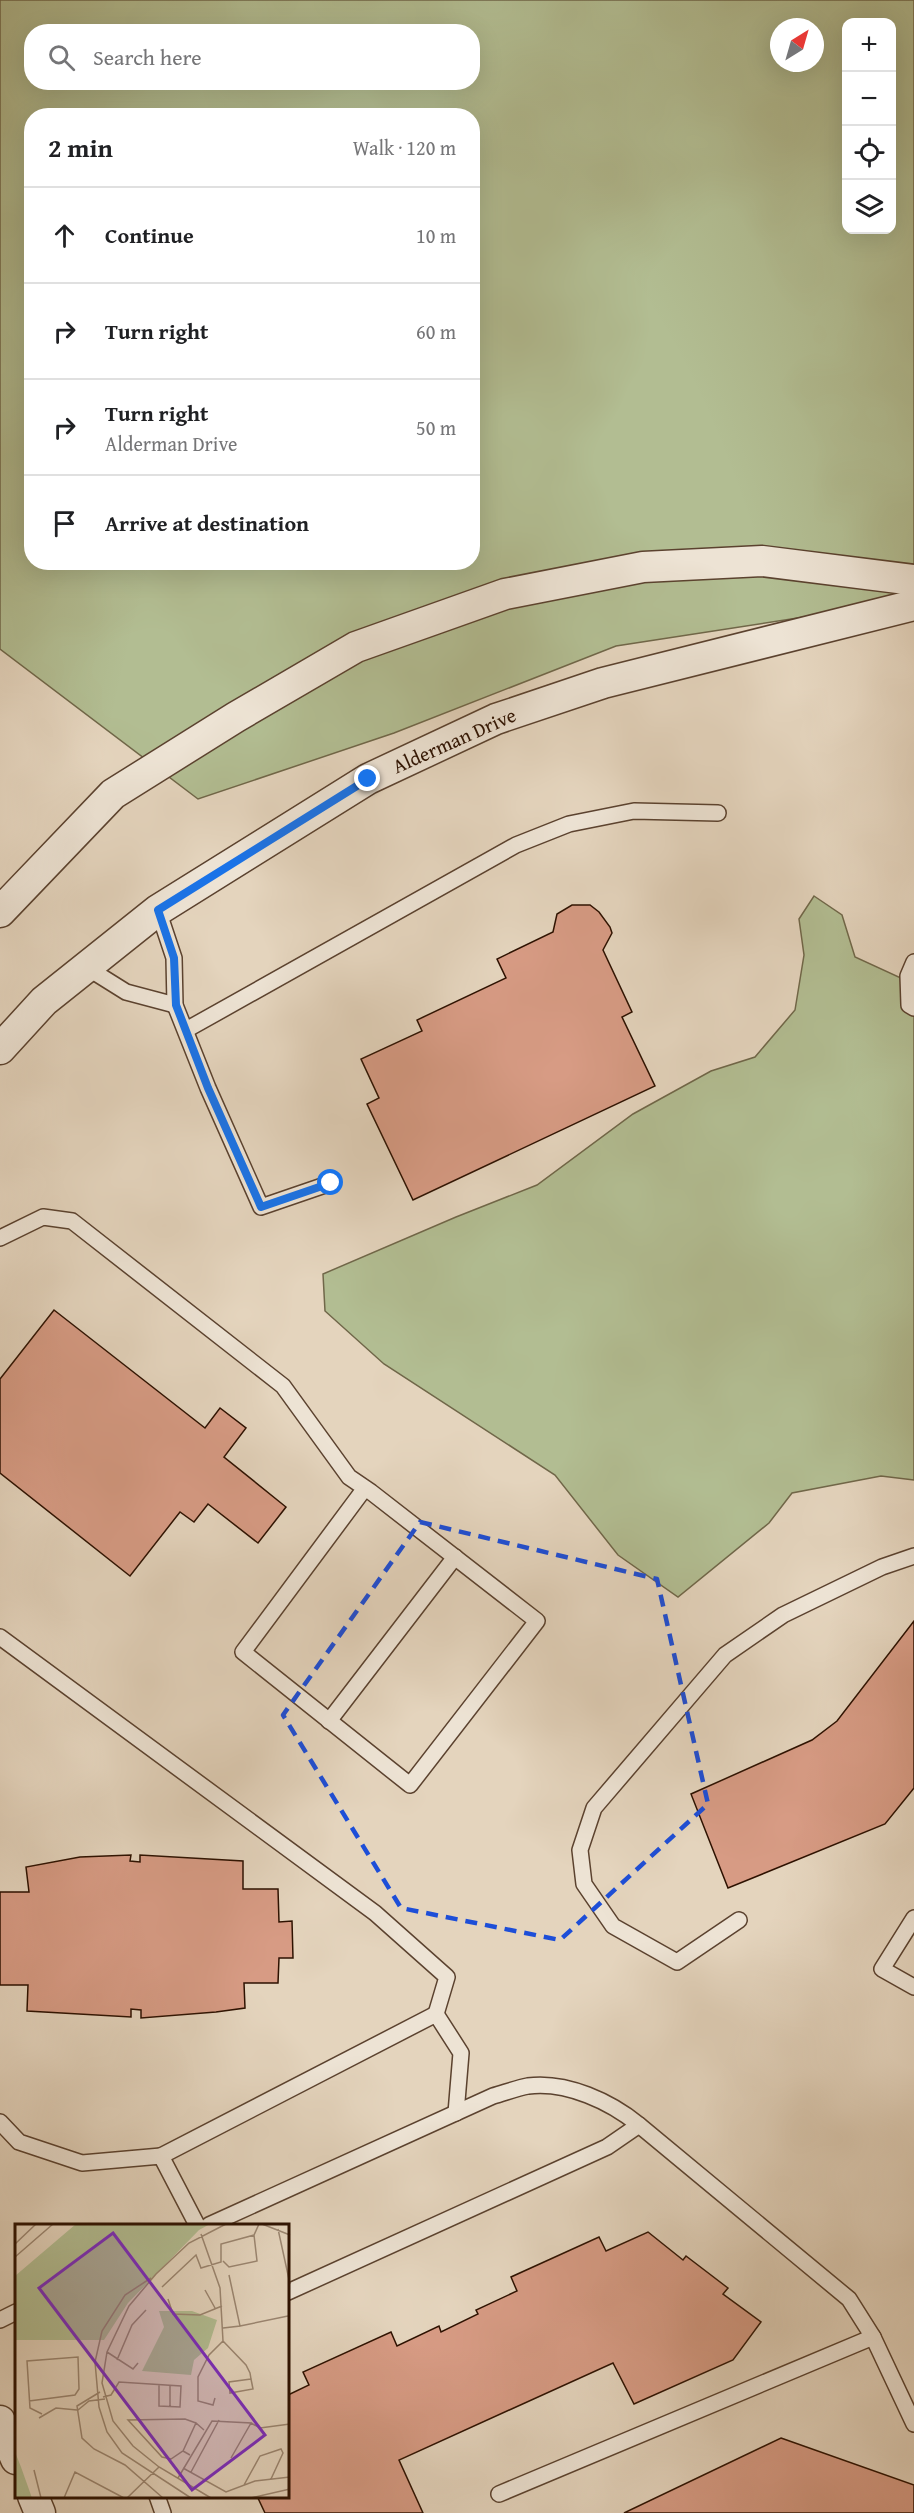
<!DOCTYPE html>
<meta charset="utf-8">
<style>
body{margin:0;font-family:"Gentium Book Plus",serif;background:#f6f6f6;color:#202124}
.controls{position:absolute;right:18px;top:18px;display:grid;overflow:hidden;border-radius:12px;box-shadow:0 6px 24px #0002}
.controls button{width:54px;height:54px;display:grid;place-items:center;padding:0;border:0;border-bottom:2px solid #e0e0e0;background:#fff;color:#202124;font:30px sans-serif}
.compass{position:absolute;left:770px;top:18px;width:54px;height:54px;border-radius:50%;background:#fff;box-shadow:0 6px 24px #0002;rotate:37deg}
.stop{position:absolute;width:18px;height:18px;margin:-14px;border:4px solid #1a73e8;border-radius:50%;background:#fff}
.stop.end{background:#1a73e8;border-color:#fff;box-shadow:0 2px 6px #0008}
.list{margin:0;padding:0;list-style:none}
h2{display:flex;justify-content:space-between;align-items:center;height:78px;margin:0;padding:0 24px;font-size:26px}
h2 small{font-size:20px;font-weight:400;color:#757577}
.list li{display:grid;grid-template-columns:39px 1fr auto;gap:18px;align-items:center;box-sizing:border-box;height:96px;padding:0 24px;border-top:2px solid #e0e0e0}
.list b{display:block;font-size:22px;white-space:nowrap}
.list p{margin:0;font-size:20px;white-space:nowrap;color:#757577}
.list em{font-size:20px;font-style:normal;color:#757577}
.icon{flex:none;width:33px;height:33px;fill:none;stroke:currentColor;stroke-width:2;stroke-linecap:round;stroke-linejoin:round}
.map{position:relative;flex:none;width:914px;height:2513px;overflow:hidden}
.search{position:absolute;background:#fff;box-shadow:0 6px 24px #0002;left:24px;top:24px;width:456px;height:66px;display:flex;align-items:center;gap:15px;box-sizing:border-box;padding:0 21px;border-radius:24px;color:#757577;font-size:22px}
.panel{position:absolute;background:#fff;box-shadow:0 6px 24px #0002;left:24px;top:108px;width:456px;height:462px;border-radius:24px}
.map>svg:first-child{display:block}
.green{fill:#b2bd92;stroke:#706749;stroke-width:1.5;fill-rule:evenodd}
.building{fill:#d79b84;stroke:#2d1100;stroke-width:1.5}
.lines{fill:none;stroke-linecap:round;stroke-linejoin:round}
.lane-casing{stroke:#5b422f;stroke-width:18}
.street-casing{stroke:#5b422f;stroke-width:33}
.lane{stroke:#ede3d4;stroke-width:15}
.street{stroke:#ede3d4;stroke-width:30}
.route{stroke:#1a73e8;stroke-width:8}
.marked{fill:none;stroke:#1d4ed8;stroke-width:4.5;stroke-dasharray:12 8;stroke-linejoin:round}
.labels{text-anchor:middle;dominant-baseline:central;stroke-width:4.5;stroke-linejoin:round;paint-order:stroke}
.street-label{font-size:20px;fill:#2d1100;stroke:#ede3d4}
.inset-road{fill:none;stroke:#9b8671;stroke-width:1.5}
.view{fill:#7b2cbf;fill-opacity:0.15;stroke:#7b2cbf;stroke-width:3}
.inset-edge{fill:none;stroke:#2d1100;stroke-width:3}
</style>
<div class="map">
<svg width="914" height="2513" viewBox="0 0 914 2513">
<rect width="100%" height="100%" fill="#e4d4bd"/>
<filter id="stains"><feTurbulence type="fractalNoise" baseFrequency=".00333" numOctaves="4"/><feColorMatrix values="0 0 0 0 .2 0 0 0 0 .09 0 0 0 0 .02 0 0 0 .5 -.17"/></filter>
<radialGradient id="worn" r=".72"><stop offset=".6" stop-color="#630" stop-opacity="0"/><stop offset="1" stop-color="#630" stop-opacity=".3"/></radialGradient>
<!-- green -->
<g class="green">
<path d="M0 0H914V600L616 646 394 733 198 799 0 649ZM846 22H892V230H846ZM779 27H815V63H779ZM32 32H472V82H32ZM32 116H472V562H32Z"/>
<path d="M814 896 842 915 855 957 914 984V1480L881 1476 792 1493 769 1523 678 1597 618 1555 555 1475 384 1364 325 1311 323 1274 456 1217 537 1185 633 1114 711 1071 755 1057 795 1010 804 955 799 919Z"/>
</g>
<!-- building -->
<g class="building">
<path d="M572 905H590L599 912 610 927 612 933 603 950 632 1012 622 1017 655 1086 413 1200 367 1104 379 1098 361 1059 422 1031 417 1020 506 978 497 959 553 932 557 914Z"/>
<path d="M54 1310 205 1428 220 1408 246 1428 224 1457 286 1507 258 1543 208 1504 194 1522 180 1512 130 1576 0 1473V1379Z"/>
<path d="M914 1621V1788L885 1824 728 1888 691 1794 812 1740 837 1721Z"/>
<path d="M131 1855 130 1861 140 1862V1855L243 1861V1889H278L279 1922 292 1921 293 1958H279L278 1983H244L245 2008 216 2012 141 2018V2010L131 2009V2017L27 2011 28 1985H0V1892H29L26 1867 80 1857Z"/>
<path d="M648 2232 683 2260 686 2256 728 2288 723 2294 761 2322 733 2360 634 2404 613 2363 399 2460 423 2513H265L257 2496H288V2395L309 2385 303 2372 391 2332 397 2346 439 2326 441 2332 478 2314 476 2310 517 2291 511 2277 599 2237 606 2251Z"/>
<path d="M781 2438 914 2485V2513H624Z"/>
</g>
<g class="lines">
<!-- lane casing -->
<g class="lane-casing">
<g id="lane">
<path d="M158 910 174 958 175 1005 208 1088 261 1207 331 1183"/>
<path d="M914 962 908 976 909 1005 914 1008"/>
<path d="M86 967 126 992 175 1005"/>
<path d="M186 1030 516 845 569 824 634 811 718 813"/>
<path d="M0 1238 43 1217 72 1221 283 1386 349 1477 371 1492 537 1621 410 1785 243 1652 365 1488"/>
<path d="M0 1637 375 1913 447 1977 436 2014"/>
<path d="M329 1721 455 1557"/>
<path d="M914 1918 882 1969 914 1987"/>
<path d="M739 1920 677 1962 613 1926 584 1884 580 1850 594 1808 725 1655 783 1615 882 1567 914 1556"/>
<path d="M0 2122 19 2142 82 2163 161 2156 197 2225"/>
<path d="M161 2156 436 2014 461 2053 456 2113"/>
<path d="M209 2225 493 2096C504 2093 517 2088 528 2086 567 2081 611 2102 639 2125L849 2299 873 2337 499 2494"/>
<path d="M288 2292 607 2147 639 2125"/>
<path d="M0 2320 16 2312"/>
<path d="M873 2337 914 2424"/>
<path d="M157 2496 163 2513"/>
</g>
</g>
<!-- street casing -->
<g class="street-casing">
<g id="street">
<path d="M0 912 113 794 236 717 356 647 505 594 643 567 762 561 914 580"/>
<path d="M0 1049 44 1001 158 910 368 779 496 719 603 683 914 605"/>
<path d="M0 2421 16 2459"/>
<path d="M33 2496 40 2513"/>
</g>
</g>
<!-- lane -->
<use href="#lane" class="lane"/>
<!-- street -->
<use href="#street" class="street"/>
</g>
<g class="lines">
<!-- route -->
<path class="route" d="M331 1183 261 1207 208 1088 176 1005 174 958 158 910 368 779"/>
</g>
<!-- marked area -->
<path class="marked" d="M420 1522 657 1579 708 1804 560 1940 401 1908 283 1715Z"/>
<g class="labels">
<!-- street labels -->
<g class="street-label">
<text transform="translate(454 740) rotate(-24)">Alderman Drive</text>
</g>
</g>
<!-- overview -->
<g transform="translate(15 2224)">
<rect width="274" height="274" fill="#e4d4bd"/>
<path d="M61 0H195L184 6 113 79 89 116H0V52ZM144 87H177L202 96 193 124 179 136 176 151 127 147 149 103ZM0 228 6 243 17 274H0Z" fill="#b2bd92"/>
<path class="inset-road" d="M247 0 275 11M263 5 275 60M186 10 205 64 208 117M0 20 21 0M0 33 38 0M208 37 214 43 242 37 239 11M136 54 110 71 87 107 80 138 84 183 92 208 107 229 176 274M147 63 181 31 186 44 206 38V20L239 11 244 0M190 66 200 84M153 75 158 90 185 91 207 82M225 102 273 92M208 104 225 102 214 51M208 117 231 141 235 149 236 155 238 165 215 169 214 158 236 155M92 128 118 145 123 139M102 136 117 101 131 86M85 168 62 182 67 214 79 225 110 241 148 274M88 173 96 171 104 158 166 162 165 183 144 182V161M200 174 198 181 183 177V153L194 131 208 117M14 177 60 171 64 165 63 133 12 137 15 184 27 190M155 182V162M63 186 74 177 90 175M24 194 41 184 62 186M236 199 245 204 275 200M168 227 181 199 189 206M175 231 168 227 156 235 147 233 113 196 170 195 181 199M168 244 211 268 240 257 275 253M19 246 26 274M176 248 204 196M163 254 197 197 236 199 216 234M229 261 245 232 266 225 268 229 256 255M49 274 60 248 109 274M112 274 144 243M196 274 144 243 118 222 98 197 87 159 92 128 114 82 141 50 174 19 211 0M236 274 275 265"/>
<path class="view" d="M98 9 250 211 177 266 24 64Z"/>
<rect width="274" height="274" class="inset-edge"/>
</g>
<rect width="100%" height="100%" filter="url(#stains)"/>
<rect width="100%" height="100%" fill="url(#worn)"/>
</svg>
<div class="controls">
<button>+</button>
<button>−</button>
<button><svg class="icon" aria-label="locate" viewBox="0 0 24 24"><circle cx="12" cy="12" r="6"/><path d="M12 2v4M12 18v4M2 12h4M18 12h4"/></svg></button>
<button><svg class="icon" aria-label="layers" viewBox="0 0 24 24"><path d="M12 4l9 5-9 5-9-5zM3 14l9 5 9-5"/></svg></button>
</div>
<svg class="compass" viewBox="-18 -18 36 36"><path d="M0-13l5 13h-10z" fill="#e53935"/><path d="M0 13l5-13h-10z" fill="#757577"/></svg>
<div class="stop" style="left:331px;top:1183px"></div>
<div class="stop end" style="left:368px;top:779px"></div>
<div class="search"><svg class="icon" aria-label="search" viewBox="0 0 24 24"><circle cx="10" cy="10" r="6"/><path d="M15 15l6 6"/></svg>Search here</div>
<section class="panel">
<h2>2 min<small>Walk · 120 m</small></h2>
<ul class="list">
<li><svg class="icon" aria-label="ahead" viewBox="0 0 24 24"><path d="M12 20V5M6 11l6-6 6 6"/></svg><div><b>Continue</b></div><em>10 m</em></li>
<li><svg class="icon" aria-label="right" viewBox="0 0 24 24"><path d="M7 20v-9h11M14 6l5 5-5 5"/></svg><div><b>Turn right</b></div><em>60 m</em></li>
<li><svg class="icon" aria-label="right" viewBox="0 0 24 24"><path d="M7 20v-9h11M14 6l5 5-5 5"/></svg><div><b>Turn right</b><p>Alderman Drive</p></div><em>50 m</em></li>
<li><svg class="icon" aria-label="arrive" viewBox="0 0 24 24"><path d="M6 21V4h12l-3 4 3 4H6"/></svg><div><b>Arrive at destination</b></div></li>
</ul>
</section>
</div>
